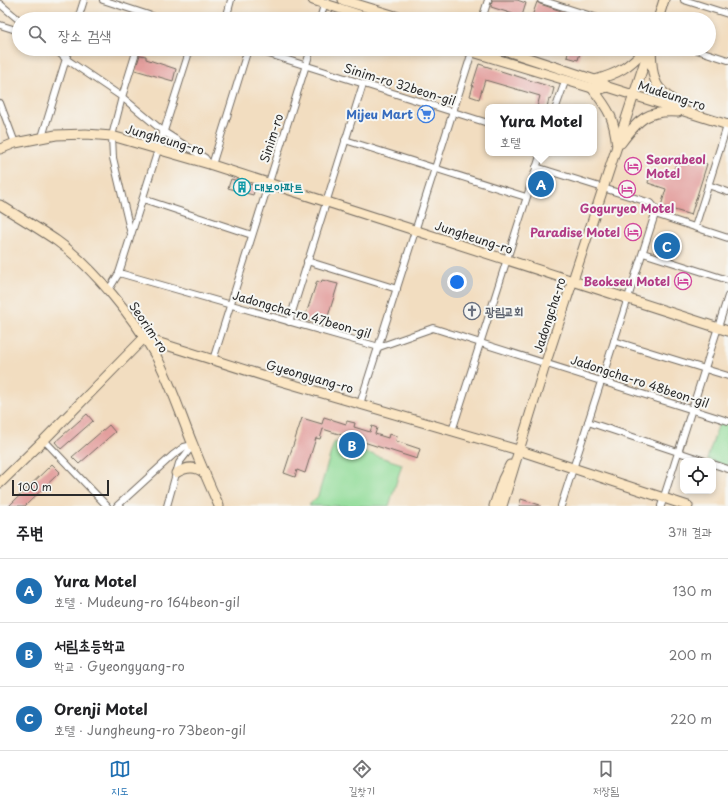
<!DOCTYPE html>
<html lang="ko">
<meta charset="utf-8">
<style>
body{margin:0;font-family:"Playpen Sans","Poor Story",sans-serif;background:#f6f6f6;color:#202124}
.controls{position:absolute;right:12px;bottom:12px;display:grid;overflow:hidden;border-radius:8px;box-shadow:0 2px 6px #0003}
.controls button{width:36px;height:36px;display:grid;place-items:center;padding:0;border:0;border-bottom:1px solid #e0e0e0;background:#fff;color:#202124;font:20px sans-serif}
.scale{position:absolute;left:12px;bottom:10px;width:97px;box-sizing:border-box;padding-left:4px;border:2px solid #2b2b2b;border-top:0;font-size:11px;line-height:14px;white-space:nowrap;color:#2b2b2b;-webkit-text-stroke:3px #f6f6f2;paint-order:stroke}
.you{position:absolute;left:457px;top:282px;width:14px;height:14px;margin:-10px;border:3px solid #fff;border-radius:50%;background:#1a73e8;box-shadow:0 0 0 6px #1a73e833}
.badge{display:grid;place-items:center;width:26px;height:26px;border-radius:50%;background:#1f6fb2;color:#fff;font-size:13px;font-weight:700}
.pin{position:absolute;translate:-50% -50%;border:2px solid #fff;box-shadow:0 1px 4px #0006}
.popup{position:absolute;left:485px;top:104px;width:112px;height:52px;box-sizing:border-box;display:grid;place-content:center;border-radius:8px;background:#fff;filter:drop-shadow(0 1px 3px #0005);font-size:13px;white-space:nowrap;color:#757577}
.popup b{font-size:15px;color:#202124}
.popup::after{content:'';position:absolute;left:50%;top:100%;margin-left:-8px;border:8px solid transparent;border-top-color:#fff}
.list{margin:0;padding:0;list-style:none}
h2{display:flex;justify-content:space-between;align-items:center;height:52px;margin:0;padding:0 16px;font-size:17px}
h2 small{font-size:13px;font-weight:400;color:#757577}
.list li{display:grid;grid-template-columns:26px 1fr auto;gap:12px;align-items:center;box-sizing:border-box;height:64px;padding:0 16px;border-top:1px solid #e0e0e0}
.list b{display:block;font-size:15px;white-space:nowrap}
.list p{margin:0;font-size:13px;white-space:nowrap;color:#757577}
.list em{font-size:13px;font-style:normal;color:#757577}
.icon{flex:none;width:22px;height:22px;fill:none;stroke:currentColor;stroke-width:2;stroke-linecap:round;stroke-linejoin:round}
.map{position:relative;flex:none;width:728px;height:506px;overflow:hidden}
.search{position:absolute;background:#fff;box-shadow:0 2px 6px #0003;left:12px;right:12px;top:12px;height:44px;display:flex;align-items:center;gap:10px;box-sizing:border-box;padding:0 14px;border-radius:22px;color:#757577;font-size:15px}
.sheet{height:244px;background:#fff}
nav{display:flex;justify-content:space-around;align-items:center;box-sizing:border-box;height:56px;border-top:1px solid #e0e0e0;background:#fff;font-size:11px;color:#757577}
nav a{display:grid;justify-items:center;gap:2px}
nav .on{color:#1f6fb2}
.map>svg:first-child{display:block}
.green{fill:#91dc98;stroke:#5e8462}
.building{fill:#e39f9d}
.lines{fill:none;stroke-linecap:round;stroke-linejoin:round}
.street-casing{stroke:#71695f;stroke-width:8}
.secondary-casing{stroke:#71695f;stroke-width:11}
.street{stroke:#fff;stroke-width:6}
.secondary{stroke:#fbe6c4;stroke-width:9}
.labels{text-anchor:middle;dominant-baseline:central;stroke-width:4;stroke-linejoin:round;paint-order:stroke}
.street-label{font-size:12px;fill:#2b2b2b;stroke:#f6f6f2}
.shop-label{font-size:12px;font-weight:bold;fill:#366cbe;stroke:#f6f6f2;text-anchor:end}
.hotel-label{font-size:12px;font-weight:bold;fill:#b23c85;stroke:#f6f6f2;text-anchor:end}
.culture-label{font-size:12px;font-weight:bold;fill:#0d838f;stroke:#f6f6f2;text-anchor:start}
.worship-label{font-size:12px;font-weight:bold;fill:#5b616d;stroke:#f6f6f2;text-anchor:start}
</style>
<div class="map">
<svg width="728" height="506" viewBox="0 0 728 506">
<rect width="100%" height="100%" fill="#f6f6f2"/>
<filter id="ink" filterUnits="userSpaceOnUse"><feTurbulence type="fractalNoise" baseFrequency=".025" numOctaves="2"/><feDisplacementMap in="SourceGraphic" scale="8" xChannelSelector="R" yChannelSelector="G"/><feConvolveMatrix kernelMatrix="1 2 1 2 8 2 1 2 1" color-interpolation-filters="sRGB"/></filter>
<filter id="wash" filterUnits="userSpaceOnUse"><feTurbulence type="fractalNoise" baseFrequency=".012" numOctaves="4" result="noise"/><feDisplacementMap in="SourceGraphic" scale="16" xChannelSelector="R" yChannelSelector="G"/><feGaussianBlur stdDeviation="0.9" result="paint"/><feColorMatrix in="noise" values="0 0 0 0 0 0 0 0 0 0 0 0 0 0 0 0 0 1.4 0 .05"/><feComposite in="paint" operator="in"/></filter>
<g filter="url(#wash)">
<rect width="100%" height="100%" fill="#f2ddc0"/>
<!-- green -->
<g class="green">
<path d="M720 420 728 423V467L707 459Z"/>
<path d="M334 442 402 464 389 506H308L318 496Z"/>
</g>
<g id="blocks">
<!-- building -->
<g class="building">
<path d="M492 0H517L526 3 521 19H511L513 14 491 7Z"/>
<path d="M537 2 540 4 586 19H531Z"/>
<path d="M569 49H581L578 60 567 57Z"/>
<path d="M140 55 146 56V59L176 69 173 81 135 70Z"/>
<path d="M479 64 554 88 551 100 549 99 547 107H537L540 96 485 80 479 99 470 96 473 86H472Z"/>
<path d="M679 156 707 164 691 215 661 206 666 189 648 183 650 174 655 171 672 176Z"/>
<path d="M231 179 256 186 253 195 228 188Z"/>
<path d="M322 280 338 284 325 326 304 320 317 281 321 283Z"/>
<path d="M87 414 93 421 61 449 55 442Z"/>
<path d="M324 417 346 424 347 421 355 423 354 427 370 432 372 426 377 428 375 434 388 438 389 434 397 436 396 441 420 449 417 459 323 429 320 439 316 438 305 473 297 470 295 477 284 473 302 418 322 424Z"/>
<path d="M109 425 115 432 79 464 72 457Z"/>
<path d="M52 464 60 472 25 506H9Z"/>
<path d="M521 499 540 505V506H519Z"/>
</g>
</g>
</g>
<g filter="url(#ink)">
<use href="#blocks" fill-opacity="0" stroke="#71695f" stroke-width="1"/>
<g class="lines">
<!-- street casing -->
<g class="street-casing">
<g id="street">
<path d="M103 0 161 19"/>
<path d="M541 0 601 19"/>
<path d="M684 0 728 14"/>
<path d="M0 4 19 20"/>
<path d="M78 19 84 0"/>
<path d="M226 19 231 0"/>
<path d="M320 19 325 2"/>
<path d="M482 19 488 0"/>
<path d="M0 25 19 31"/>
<path d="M55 49 66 59 122 97 164 132 205 158 209 164"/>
<path d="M253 49 488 123"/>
<path d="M694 49 728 60"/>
<path d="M0 103 15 143"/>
<path d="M556 107 566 79"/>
<path d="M42 137 69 49"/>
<path d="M345 140 526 197"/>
<path d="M212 165 248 49"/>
<path d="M536 167 651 203 656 209 655 214 728 238"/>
<path d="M708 185 728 192"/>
<path d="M143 199 252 235"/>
<path d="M695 227 728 123"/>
<path d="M131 234 113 158 112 136 122 97 137 49"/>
<path d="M643 253 728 280"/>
<path d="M307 261 397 289"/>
<path d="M119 273 379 347 433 328 728 421"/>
<path d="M108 291 119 273 190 49"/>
<path d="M289 322 363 84"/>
<path d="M614 341 728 376"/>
<path d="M213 360 311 49"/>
<path d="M360 404 472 52"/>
<path d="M588 422 705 461"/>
<path d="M452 431 541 153"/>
<path d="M44 440 107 506"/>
<path d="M713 464 728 469"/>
<path d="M117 506 173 455 184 447 193 445"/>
<path d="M167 506 179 463 193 445"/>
<path d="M561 506 655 214"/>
<path d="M661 506 728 296"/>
</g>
</g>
<!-- secondary casing -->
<g class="secondary-casing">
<g id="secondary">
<path d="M313 0 372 19"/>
<path d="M343 0 405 19"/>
<path d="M658 19 664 0"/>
<path d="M463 49 592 88 601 89 608 87"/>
<path d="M501 49 601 82 608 87 728 125"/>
<path d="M651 50C653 84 654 88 682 107"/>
<path d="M595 80C620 73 628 67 646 49"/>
<path d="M592 88C609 110 614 117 617 146"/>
<path d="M621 143C639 119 647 110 678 112"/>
<path d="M0 149 15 143 56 135 86 134 112 136 209 164 728 331"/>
<path d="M0 205C19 217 38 228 57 241 92 266 136 320 157 358 172 386 181 416 193 445 201 465 210 486 219 506"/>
<path d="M176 473C186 467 196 465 205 474"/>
<path d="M0 483 44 440 144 338 274 379 518 450 688 506"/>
<path d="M494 506 503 479 510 465"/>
<path d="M502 506 546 362 649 49"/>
</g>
</g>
<!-- street -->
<use href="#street" class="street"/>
<!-- secondary -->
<use href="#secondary" class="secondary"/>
</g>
</g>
<!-- icons -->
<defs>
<g id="supermarket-ring" transform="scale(0.9)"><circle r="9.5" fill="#f6f6f2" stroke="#3f7fe0" stroke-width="1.5"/><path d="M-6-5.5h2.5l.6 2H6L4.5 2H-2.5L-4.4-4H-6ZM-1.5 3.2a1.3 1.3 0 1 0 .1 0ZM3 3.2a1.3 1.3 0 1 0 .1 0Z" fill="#3f7fe0"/></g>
<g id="hotel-ring" transform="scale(0.9)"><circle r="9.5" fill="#f6f6f2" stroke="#d1479c" stroke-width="1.5"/><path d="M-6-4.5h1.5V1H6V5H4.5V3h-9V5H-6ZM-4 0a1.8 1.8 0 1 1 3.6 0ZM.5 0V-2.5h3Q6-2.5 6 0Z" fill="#d1479c"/></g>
<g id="building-ring" transform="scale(0.9)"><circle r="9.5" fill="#f6f6f2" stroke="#0f9aa8" stroke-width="1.5"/><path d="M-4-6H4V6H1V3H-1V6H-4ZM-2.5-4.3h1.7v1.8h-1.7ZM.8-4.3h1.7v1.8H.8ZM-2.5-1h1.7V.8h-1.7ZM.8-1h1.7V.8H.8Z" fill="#0f9aa8"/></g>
<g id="church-ring" transform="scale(0.9)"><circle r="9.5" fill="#f6f6f2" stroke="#6b7280" stroke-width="1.5"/><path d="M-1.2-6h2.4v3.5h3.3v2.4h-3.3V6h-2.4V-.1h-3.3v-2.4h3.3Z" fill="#6b7280"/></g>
</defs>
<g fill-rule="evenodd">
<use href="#supermarket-ring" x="426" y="114"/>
<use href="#hotel-ring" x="633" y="166"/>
<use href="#building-ring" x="242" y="187"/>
<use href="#hotel-ring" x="627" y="189"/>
<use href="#hotel-ring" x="633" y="232"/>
<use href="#hotel-ring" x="683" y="281"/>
<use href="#church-ring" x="472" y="311"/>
</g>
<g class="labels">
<!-- street labels -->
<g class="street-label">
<text transform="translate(400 84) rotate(17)">Sinim-ro 32beon-gil</text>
<text transform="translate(672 95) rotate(18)">Mudeung-ro</text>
<text transform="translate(271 138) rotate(-72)">Sinim-ro</text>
<text transform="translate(165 139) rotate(16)">Jungheung-ro</text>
<text transform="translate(474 237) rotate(18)">Jungheung-ro</text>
<text transform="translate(302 314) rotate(16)">Jadongcha-ro 47beon-gil</text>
<text transform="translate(549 315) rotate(-72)">Jadongcha-ro</text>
<text transform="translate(149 327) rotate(56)">Seorim-ro</text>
<text transform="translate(310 376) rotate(16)">Gyeongyang-ro</text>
<text transform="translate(640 381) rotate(18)">Jadongcha-ro 48beon-gil</text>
</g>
<!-- shop labels -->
<g class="shop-label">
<text x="413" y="114">Mijeu Mart</text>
</g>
<!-- hotel labels -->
<g class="hotel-label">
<text x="646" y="159" text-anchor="start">Seorabeol<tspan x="646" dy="14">Motel</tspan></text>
<text x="627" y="208" text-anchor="middle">Goguryeo Motel</text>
<text x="620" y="232">Paradise Motel</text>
<text x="670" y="281">Beokseu Motel</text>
</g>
<!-- culture labels -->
<g class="culture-label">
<text x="255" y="187">대보아파트</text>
</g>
<!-- worship labels -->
<g class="worship-label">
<text x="485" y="311">광림교회</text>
</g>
</g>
</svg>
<div class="controls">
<button><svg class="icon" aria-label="locate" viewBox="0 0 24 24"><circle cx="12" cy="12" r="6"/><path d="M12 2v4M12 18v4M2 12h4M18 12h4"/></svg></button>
</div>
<div class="scale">100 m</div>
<div class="you"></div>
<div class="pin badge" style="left:541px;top:184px">A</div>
<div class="popup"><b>Yura Motel</b>호텔</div>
<div class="pin badge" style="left:352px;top:445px">B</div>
<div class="pin badge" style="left:667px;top:246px">C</div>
<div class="search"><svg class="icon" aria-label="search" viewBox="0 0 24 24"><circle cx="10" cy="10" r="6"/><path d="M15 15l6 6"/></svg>장소 검색</div>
</div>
<section class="sheet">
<h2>주변<small>3개 결과</small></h2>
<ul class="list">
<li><span class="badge">A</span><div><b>Yura Motel</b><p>호텔 · Mudeung-ro 164beon-gil</p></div><em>130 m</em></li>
<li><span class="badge">B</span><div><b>서림초등학교</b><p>학교 · Gyeongyang-ro</p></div><em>200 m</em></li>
<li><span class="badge">C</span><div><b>Orenji Motel</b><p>호텔 · Jungheung-ro 73beon-gil</p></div><em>220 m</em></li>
</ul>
</section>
<nav>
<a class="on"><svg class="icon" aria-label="map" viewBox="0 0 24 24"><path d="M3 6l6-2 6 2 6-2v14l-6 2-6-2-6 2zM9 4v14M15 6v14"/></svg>지도</a>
<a><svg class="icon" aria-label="directions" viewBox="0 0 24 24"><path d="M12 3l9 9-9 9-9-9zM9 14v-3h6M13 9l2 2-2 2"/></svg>길찾기</a>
<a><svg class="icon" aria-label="saved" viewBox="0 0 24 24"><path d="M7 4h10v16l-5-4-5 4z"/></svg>저장됨</a>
</nav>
